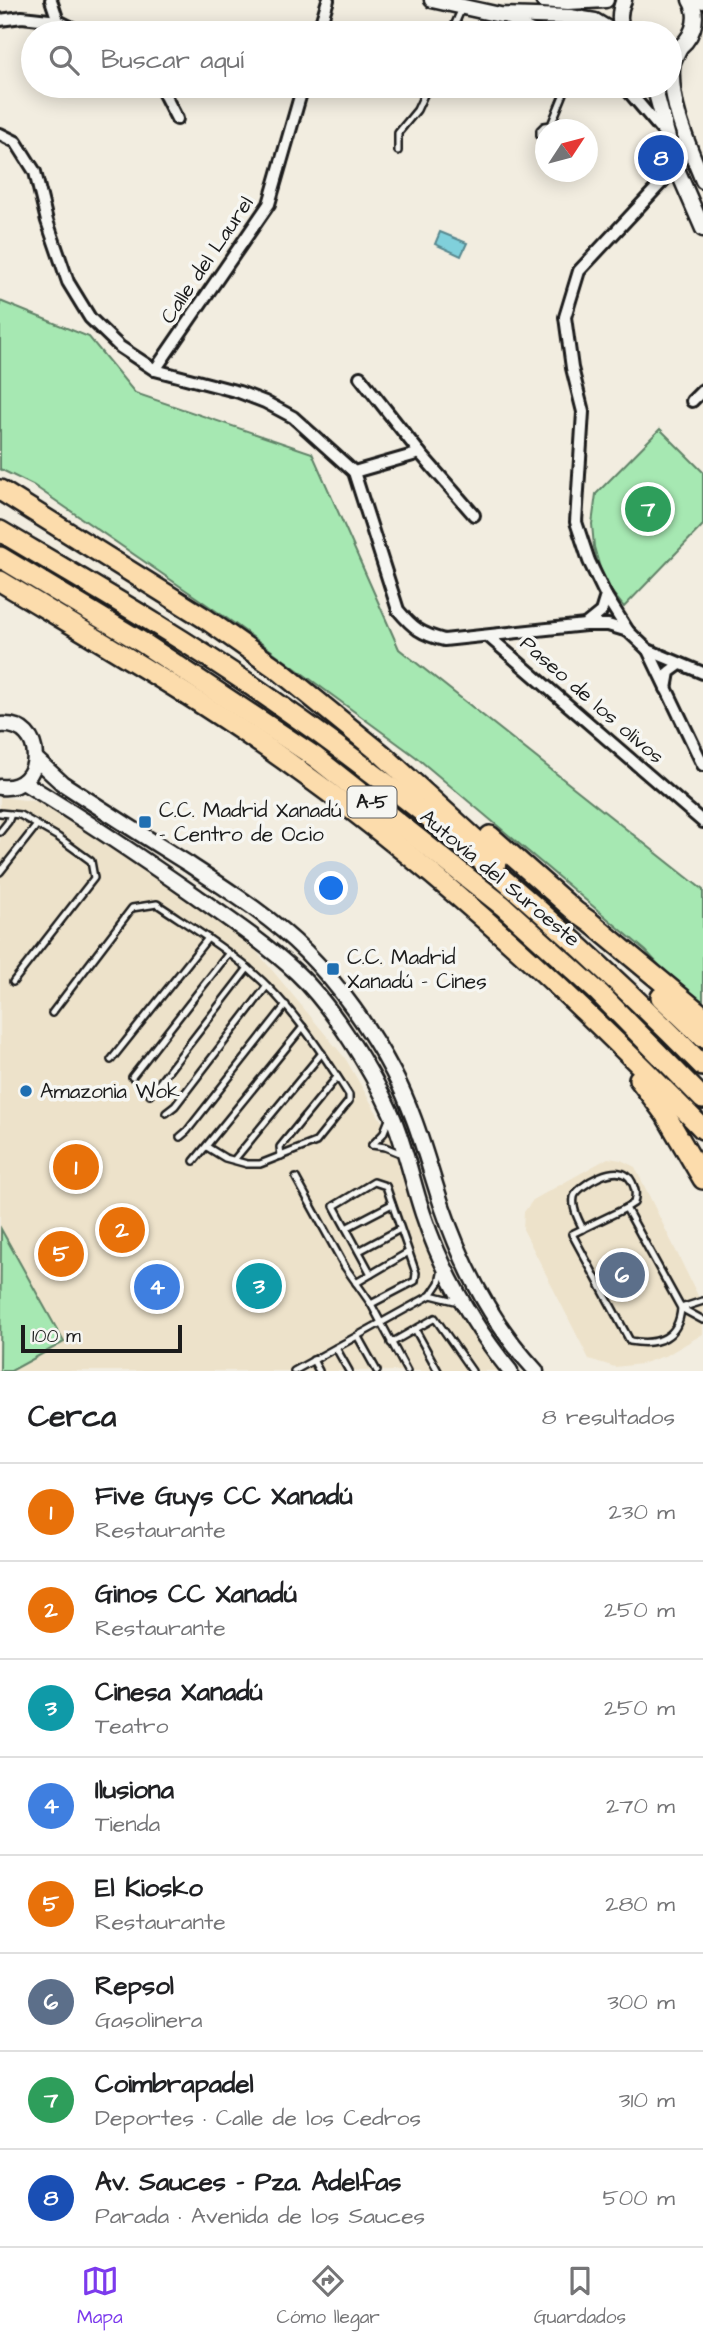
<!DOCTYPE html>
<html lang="es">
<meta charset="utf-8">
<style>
body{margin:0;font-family:"Architects Daughter",sans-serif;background:#f2f2f2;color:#202124}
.compass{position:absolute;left:535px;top:119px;width:63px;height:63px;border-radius:50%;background:#fff;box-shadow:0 4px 18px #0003;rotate:54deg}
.scale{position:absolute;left:21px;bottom:18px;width:161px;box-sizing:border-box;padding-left:7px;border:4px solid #1c1c1c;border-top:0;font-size:19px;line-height:24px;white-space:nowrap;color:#1c1c1c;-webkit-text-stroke:5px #f6f6f2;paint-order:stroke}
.you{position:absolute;left:332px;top:889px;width:24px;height:24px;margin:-18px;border:5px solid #fff;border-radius:50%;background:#1a73e8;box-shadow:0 0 0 10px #1a73e833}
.badge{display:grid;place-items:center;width:46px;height:46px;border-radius:50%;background:#7c3aed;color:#fff;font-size:23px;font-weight:700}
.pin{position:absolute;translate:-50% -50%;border:4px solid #fff;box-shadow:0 2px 7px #0006}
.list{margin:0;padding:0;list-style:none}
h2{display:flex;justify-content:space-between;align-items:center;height:91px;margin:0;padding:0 28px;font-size:30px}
h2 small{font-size:23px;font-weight:400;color:#757577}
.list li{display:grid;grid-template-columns:46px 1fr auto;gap:21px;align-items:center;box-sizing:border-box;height:98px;padding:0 28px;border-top:2px solid #e0e0e0}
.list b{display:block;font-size:26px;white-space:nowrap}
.list p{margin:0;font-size:23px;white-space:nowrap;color:#757577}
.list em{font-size:23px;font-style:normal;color:#757577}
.icon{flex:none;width:38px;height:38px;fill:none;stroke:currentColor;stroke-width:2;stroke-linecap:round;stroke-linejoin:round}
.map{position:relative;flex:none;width:703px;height:1371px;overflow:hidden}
.search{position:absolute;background:#fff;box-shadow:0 4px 18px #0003;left:21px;right:21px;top:21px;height:77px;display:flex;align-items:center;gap:18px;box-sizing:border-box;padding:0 24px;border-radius:38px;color:#757577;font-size:26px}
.sheet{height:875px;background:#fff}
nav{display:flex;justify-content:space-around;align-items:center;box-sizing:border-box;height:98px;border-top:2px solid #e0e0e0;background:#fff;font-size:19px;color:#757577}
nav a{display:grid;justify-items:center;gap:4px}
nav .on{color:#7c3aed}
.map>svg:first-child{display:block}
.built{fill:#ede2ca}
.green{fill:#a6e8b2;stroke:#618267;stroke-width:2}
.water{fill:#80d0db;stroke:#58888f;stroke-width:2}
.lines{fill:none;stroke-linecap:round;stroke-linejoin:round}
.lane-casing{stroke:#1c1c1c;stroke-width:10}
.street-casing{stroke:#1c1c1c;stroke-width:16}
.secondary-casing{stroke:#1c1c1c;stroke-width:19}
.highway-casing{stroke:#1c1c1c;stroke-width:24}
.lane{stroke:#f6f6f2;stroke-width:5}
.street{stroke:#f6f6f2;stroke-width:10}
.secondary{stroke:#f6f6f2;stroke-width:14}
.highway{stroke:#fcdcac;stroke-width:19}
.poi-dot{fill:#1f6fb2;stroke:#f6f6f2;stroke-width:2.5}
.labels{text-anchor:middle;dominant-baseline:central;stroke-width:7;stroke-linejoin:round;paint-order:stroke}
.shield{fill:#f6f6f2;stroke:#5d5d5c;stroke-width:2}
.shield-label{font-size:19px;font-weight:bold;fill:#1c1c1c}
.street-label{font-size:21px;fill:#1c1c1c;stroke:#f6f6f2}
.poi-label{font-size:21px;fill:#1c1c1c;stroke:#f6f6f2;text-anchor:start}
</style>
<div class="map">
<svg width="703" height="1371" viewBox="0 0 703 1371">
<rect width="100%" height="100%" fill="#f2ede0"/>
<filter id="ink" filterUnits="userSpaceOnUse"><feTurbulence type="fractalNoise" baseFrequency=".0143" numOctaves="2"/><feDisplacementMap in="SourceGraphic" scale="14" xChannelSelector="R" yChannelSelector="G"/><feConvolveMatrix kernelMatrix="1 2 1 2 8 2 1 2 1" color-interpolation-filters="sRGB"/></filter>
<g filter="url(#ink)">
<!-- built -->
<g class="built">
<path d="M0 797 50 803 252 946 345 1058 403 1158 467 1318 504 1371H0Z"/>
<path d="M608 1158 621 1160 635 1167 703 1306V1334L667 1355 641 1364 615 1367 589 1359 523 1229 524 1212 533 1200Z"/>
</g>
<!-- green -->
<g class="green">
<path d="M0 301 89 337 135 393 312 453 399 649 703 890V1013L646 951 416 757 235 624 33 485 0 469Z"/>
<path d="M660 429 703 472V525L624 607 604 582 594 547 592 524 596 494Z"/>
<path d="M1 1229 64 1342 11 1371H0Z"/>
</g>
<!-- water -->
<path class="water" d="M440 232 467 243 461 256 435 244Z"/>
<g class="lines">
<!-- lane casing -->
<g class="lane-casing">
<g id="lane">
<path d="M451 33 462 8"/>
<path d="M546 140 540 136V130L544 126 551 125 567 86"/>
<path d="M398 151V133L417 110 428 86"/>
<path d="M0 813 20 815 58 837 91 861 94 878 13 982"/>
<path d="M0 832 8 822 11 814"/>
<path d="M0 872 37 825"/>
<path d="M52 1013 132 908 157 904C188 925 221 945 249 969 291 1005 320 1049 349 1095V1101L316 1142 260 1164H247L225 1158 207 1147"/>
<path d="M111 1060 208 938"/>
<path d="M132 1077 228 954"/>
<path d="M150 1095 248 968"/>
<path d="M166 1113 175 1106 267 986"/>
<path d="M180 1137 187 1131 286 1005"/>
<path d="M372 1145 383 1134 390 1117"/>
<path d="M372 1145 385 1147 402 1154"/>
<path d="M281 1156 280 1147 337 1077"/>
<path d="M234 1160 322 1053"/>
<path d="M194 1161 303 1027"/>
<path d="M296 1178 345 1267 371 1304 407 1371"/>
<path d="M626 1208 681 1308C679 1338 658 1346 630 1341L572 1234Z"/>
<path d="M346 1228 392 1204"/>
<path d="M583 1229C578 1219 572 1208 574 1197 577 1186 621 1158 632 1182 636 1191 636 1194 634 1203L626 1208"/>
<path d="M359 1251 400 1229"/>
<path d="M356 1283 407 1253"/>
<path d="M431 1295 459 1302"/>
<path d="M703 1301 681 1308 703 1320"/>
<path d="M371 1304 415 1281 416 1273 386 1186 374 1182 334 1206 371 1274"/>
<path d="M415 1329 438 1371"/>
<path d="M358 1337 377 1371"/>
<path d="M391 1343 435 1318 472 1371"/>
<path d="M336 1348 349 1371"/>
<path d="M313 1360 319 1371"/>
<path d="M294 1371 431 1295 439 1283 442 1269"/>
</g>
</g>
<!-- street casing -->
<g class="street-casing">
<g id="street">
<path d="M51 0 58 21 82 33"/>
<path d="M698 0 703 3"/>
<path d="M503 16 538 33"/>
<path d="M0 20 22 17 58 21"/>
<path d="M318 33 328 0"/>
<path d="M160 86 177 119"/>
<path d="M624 86 665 134"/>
<path d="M0 134 16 142 35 172 47 221 68 282 90 318 120 347 155 370 239 392 265 402 293 417 354 472 398 610C413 628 421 634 444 640L585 625H608L628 631 648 650 703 673"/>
<path d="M155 370 269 204 303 86"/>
<path d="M360 377 420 453 474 515"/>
<path d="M692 401 703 390"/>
<path d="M354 472 420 453"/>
<path d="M606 596 628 631"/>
<path d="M585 625 601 612 606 596 589 561 576 522 583 412 572 368 565 317 579 271 676 167"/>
<path d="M488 636 703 822"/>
<path d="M648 650 703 765"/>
<path d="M666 689 669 672 680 664"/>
</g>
</g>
<!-- secondary casing -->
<g class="secondary-casing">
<g id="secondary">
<path d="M432 0 500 15 570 17 595 21 615 33"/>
<path d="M543 0 568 2 606 0"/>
<path d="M624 33C618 22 619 11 624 0"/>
<path d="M680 47C677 54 672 61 672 68 670 107 689 146 703 181"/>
<path d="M674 51C692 41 701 18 690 0"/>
<path d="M654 86 676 167 703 229"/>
<path d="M0 725C47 721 46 792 0 787"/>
<path d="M36 759 62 783C103 810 145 837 187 863 228 890 271 917 306 952 339 985 371 1030 393 1072 416 1115 427 1161 442 1206 462 1265 493 1325 536 1371"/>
<path d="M23 782C82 818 139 856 196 896 230 920 266 944 297 973 332 1006 371 1069 391 1113 405 1145 412 1181 423 1214 442 1271 472 1324 510 1371"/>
</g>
</g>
<!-- highway casing -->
<g class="highway-casing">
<g id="highway">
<path d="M0 490 206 619 280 671 383 755 498 860"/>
<path d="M0 531C93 586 187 640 275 702 429 809 572 933 703 1066"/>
<path d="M0 557 143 643 315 757 503 906 599 993 703 1099"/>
<path d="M0 581C103 643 207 703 304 774 449 879 578 1001 703 1129"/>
<path d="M490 836 576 912 590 922 703 1016"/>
<path d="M661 997 703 1037"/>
<path d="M639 1079 665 1114 703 1179"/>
</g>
</g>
<!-- lane -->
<use href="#lane" class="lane"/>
<!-- street -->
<use href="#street" class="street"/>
<!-- secondary -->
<use href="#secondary" class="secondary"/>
<!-- highway -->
<use href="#highway" class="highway"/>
</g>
</g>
<!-- markers -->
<g class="poi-dot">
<rect x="138" y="815" width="14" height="14" rx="3.5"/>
<rect x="326" y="962" width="14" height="14" rx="3.5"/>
<circle cx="26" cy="1091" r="7"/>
</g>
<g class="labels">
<!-- shield labels -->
<rect class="shield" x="347.5" y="786.5" width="49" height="31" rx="5"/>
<g class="shield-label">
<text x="372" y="802">A-5</text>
</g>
<!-- street labels -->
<g class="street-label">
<text transform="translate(207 260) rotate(-56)">Calle del Laurel</text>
<text transform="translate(592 700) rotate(41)">Paseo de los olivos</text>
<text transform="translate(500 878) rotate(40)">Autovía del Suroeste</text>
</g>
<!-- poi labels -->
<g class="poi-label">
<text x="159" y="810">C.C. Madrid Xanadú<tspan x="159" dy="24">- Centro de Ocio</tspan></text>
<text x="347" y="957">C.C. Madrid<tspan x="347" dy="24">Xanadú - Cines</tspan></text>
<text x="40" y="1091">Amazonia Wok</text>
</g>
</g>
</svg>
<svg class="compass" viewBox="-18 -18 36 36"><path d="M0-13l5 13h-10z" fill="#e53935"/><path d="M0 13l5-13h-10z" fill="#757577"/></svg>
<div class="scale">100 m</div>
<div class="you"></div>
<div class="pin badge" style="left:76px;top:1167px;background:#e8710a">1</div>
<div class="pin badge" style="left:122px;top:1230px;background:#e8710a">2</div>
<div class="pin badge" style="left:259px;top:1286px;background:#0f9aa8">3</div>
<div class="pin badge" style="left:157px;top:1287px;background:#3f7fe0">4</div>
<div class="pin badge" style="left:61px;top:1254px;background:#e8710a">5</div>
<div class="pin badge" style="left:622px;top:1275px;background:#5c6f8a">6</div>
<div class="pin badge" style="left:648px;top:509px;background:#2e9e5b">7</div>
<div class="pin badge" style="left:661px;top:158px;background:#1a4fb4">8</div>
<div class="search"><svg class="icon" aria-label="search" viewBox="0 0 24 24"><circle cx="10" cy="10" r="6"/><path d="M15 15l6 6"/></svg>Buscar aquí</div>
</div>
<section class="sheet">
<h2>Cerca<small>8 resultados</small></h2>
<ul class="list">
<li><span class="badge" style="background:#e8710a">1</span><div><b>Five Guys CC Xanadú</b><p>Restaurante</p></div><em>230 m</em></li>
<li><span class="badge" style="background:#e8710a">2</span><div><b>Ginos CC Xanadú</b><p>Restaurante</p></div><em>250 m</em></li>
<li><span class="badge" style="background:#0f9aa8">3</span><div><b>Cinesa Xanadú</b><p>Teatro</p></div><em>250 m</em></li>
<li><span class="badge" style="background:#3f7fe0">4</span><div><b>Ilusiona</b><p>Tienda</p></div><em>270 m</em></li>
<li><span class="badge" style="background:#e8710a">5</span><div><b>El Kiosko</b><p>Restaurante</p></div><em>280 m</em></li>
<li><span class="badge" style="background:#5c6f8a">6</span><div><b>Repsol</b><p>Gasolinera</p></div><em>300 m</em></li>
<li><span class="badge" style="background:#2e9e5b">7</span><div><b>Coimbrapadel</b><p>Deportes · Calle de los Cedros</p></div><em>310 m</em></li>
<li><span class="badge" style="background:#1a4fb4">8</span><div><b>Av. Sauces - Pza. Adelfas</b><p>Parada · Avenida de los Sauces</p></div><em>500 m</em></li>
</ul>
</section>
<nav>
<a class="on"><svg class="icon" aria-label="map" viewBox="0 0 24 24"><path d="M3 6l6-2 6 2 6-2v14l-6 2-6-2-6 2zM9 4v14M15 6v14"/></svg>Mapa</a>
<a><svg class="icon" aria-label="directions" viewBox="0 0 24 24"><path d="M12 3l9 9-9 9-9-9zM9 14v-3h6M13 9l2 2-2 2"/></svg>Cómo llegar</a>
<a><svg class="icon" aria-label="saved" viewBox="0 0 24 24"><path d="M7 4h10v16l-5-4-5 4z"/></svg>Guardados</a>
</nav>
